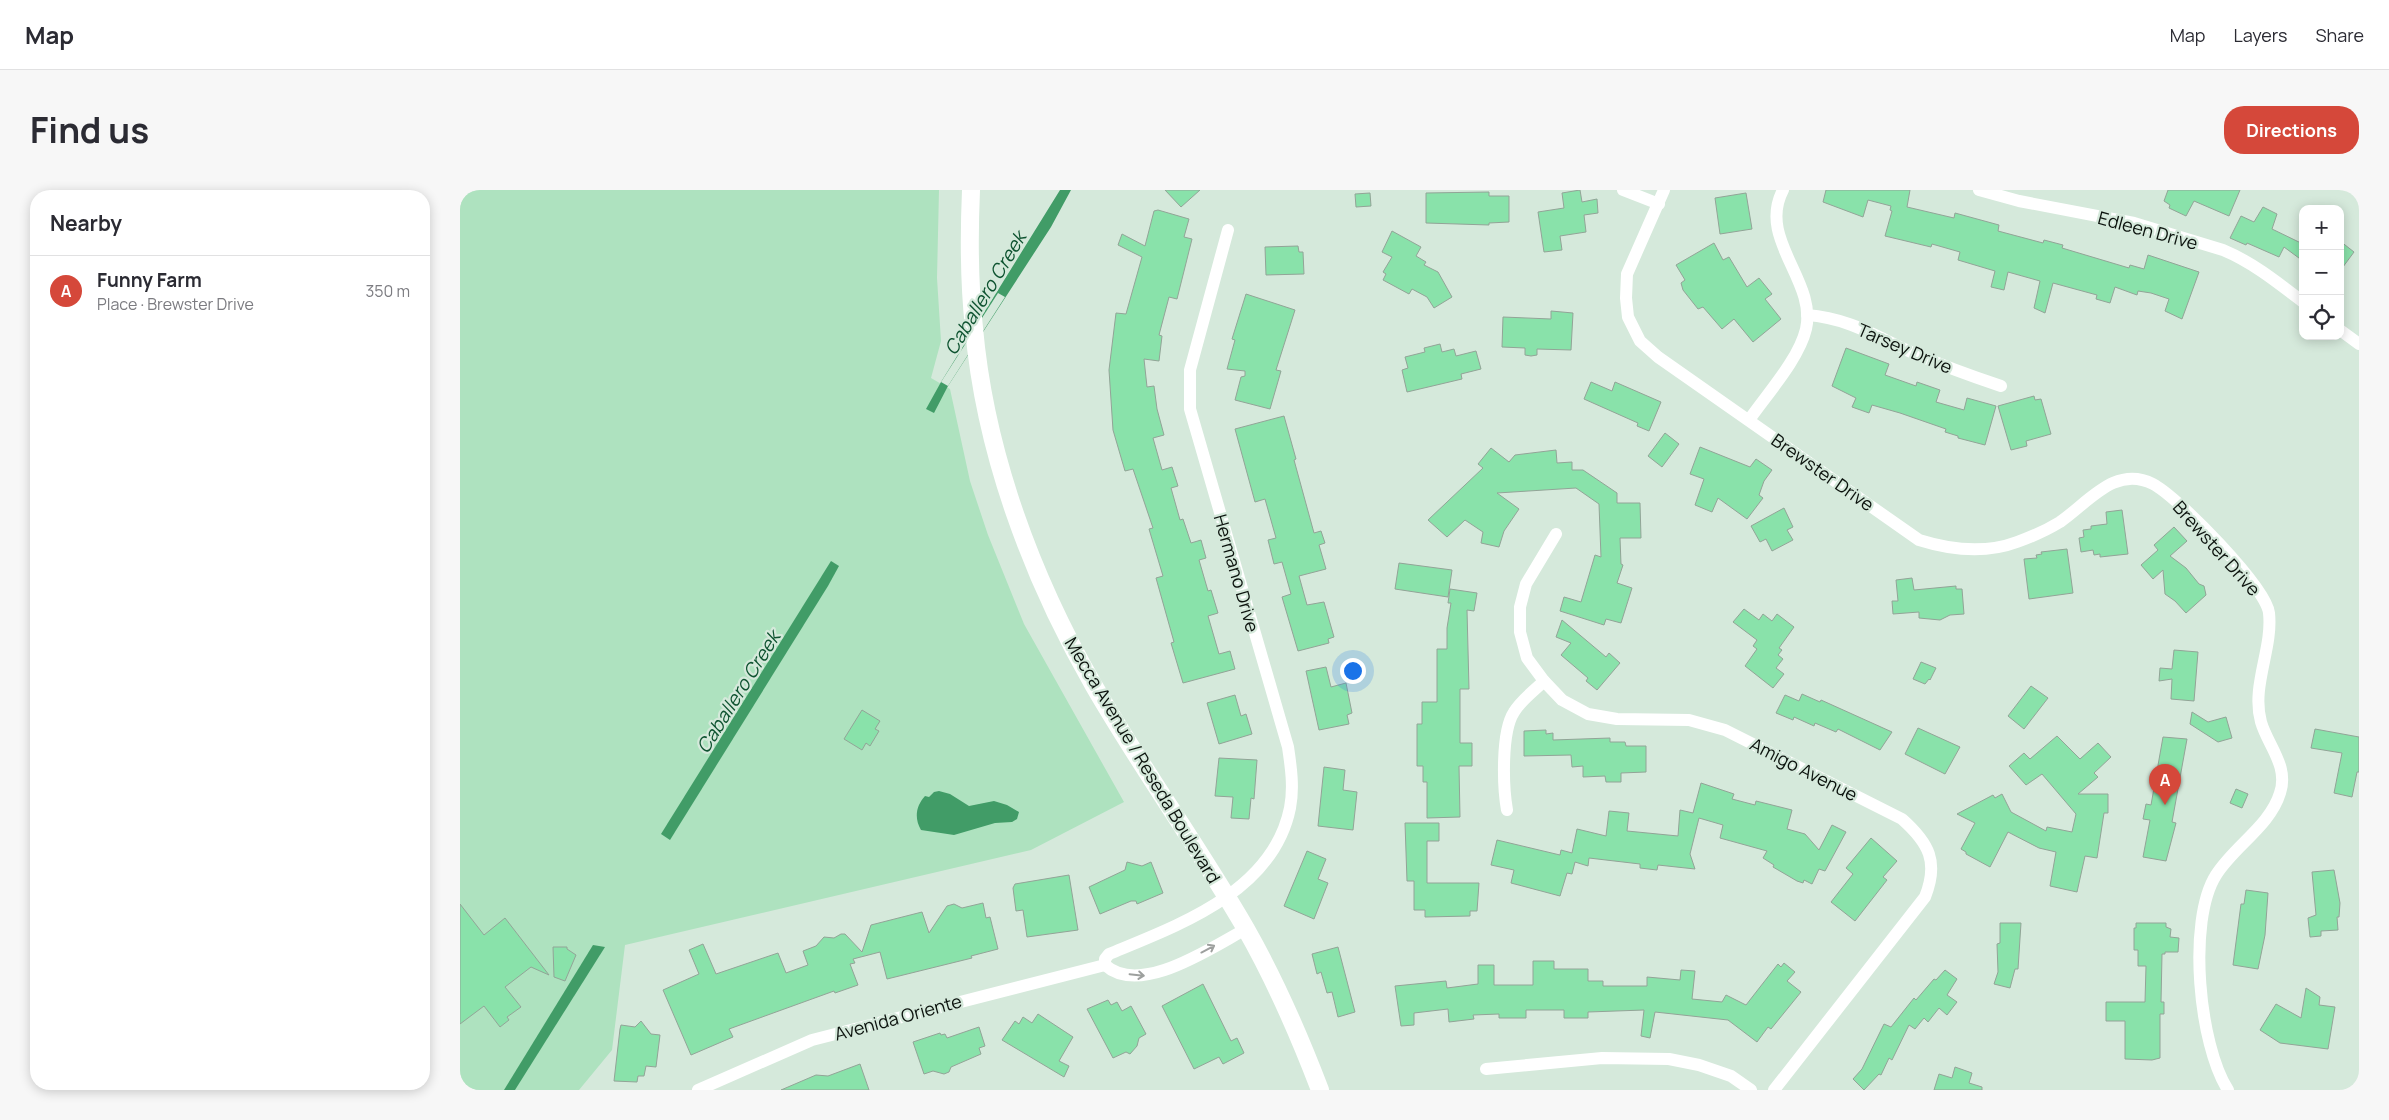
<!DOCTYPE html>
<meta charset="utf-8">
<style>
body{margin:0;font-family:Manrope,sans-serif;background:#f7f7f7;color:#2b2b33}
.controls{position:absolute;right:15px;top:15px;display:grid;overflow:hidden;border-radius:10px;box-shadow:0 2px 12px #0003}
.controls button{width:45px;height:45px;display:grid;place-items:center;padding:0;border:0;border-bottom:1px solid #e1e1e2;background:#fff;color:#2b2b33;font:25px sans-serif}
.you{position:absolute;left:892px;top:480px;width:18px;height:18px;margin:-12px;border:4px solid #fff;border-radius:50%;background:#1a73e8;box-shadow:0 0 0 8px #1a73e833}
.badge{display:grid;place-items:center;width:32px;height:32px;border-radius:50%;background:#d5483a;color:#fff;font-size:16px;font-weight:700}
.pin{position:absolute;translate:-50% -41px;filter:drop-shadow(0 1px 2px #0008)}
.pin::after{content:'';position:absolute;top:26px;width:18px;height:15px;background:inherit;clip-path:polygon(0 0,100% 0,50% 100%)}
.list{margin:0;padding:0;list-style:none}
h2{display:flex;justify-content:space-between;align-items:center;height:65px;margin:0;padding:0 20px;font-size:21px}
h2 small{font-size:16px;font-weight:400;color:#7c7c81}
.list li{display:grid;grid-template-columns:32px 1fr auto;gap:15px;align-items:center;box-sizing:border-box;height:70px;padding:0 20px;border-top:1px solid #e1e1e2}
.list b{display:block;font-size:19px;white-space:nowrap}
.list p{margin:0;font-size:16px;white-space:nowrap;color:#7c7c81}
.list em{font-size:16px;font-style:normal;color:#7c7c81}
.icon{flex:none;width:28px;height:28px;fill:none;stroke:currentColor;stroke-width:2;stroke-linecap:round;stroke-linejoin:round}
.map{position:relative;flex:none;width:1899px;height:900px;overflow:hidden;border-radius:20px}
header{display:flex;align-items:center;gap:30px;box-sizing:border-box;height:70px;padding:0 25px;background:#fff;border-bottom:1px solid #e1e1e2}
header strong{font-size:24px}
nav{display:flex;gap:28px;margin-inline-start:auto;font-size:18px}
.intro{display:flex;align-items:center;justify-content:space-between;box-sizing:border-box;height:120px;padding:0 30px}
h1{margin:0;font-size:35px}
.button{padding:12px 22px;border-radius:20px;background:#d5483a;color:#fff;font-size:18px;font-weight:700}
main{display:flex;gap:30px;padding:0 30px}
aside{flex:1;background:#fff;border-radius:20px;box-shadow:0 2px 12px #0003}
.map>svg:first-child{display:block}
.green{fill:#aee2bf}
.water{fill:#419c67}
.pier{fill:#d5e9db}
.building{fill:#89e2aa;stroke:#92a497}
.lines{fill:none;stroke-linecap:round;stroke-linejoin:round}
.street{stroke:#fff;stroke-width:12}
.secondary{stroke:#fff;stroke-width:18}
.oneway{stroke:#9da09e}
.labels{text-anchor:middle;dominant-baseline:central;stroke-width:4.5;stroke-linejoin:round;paint-order:stroke}
.street-label{font-size:18px;fill:#0b120d;stroke:#d5e9db}
.water-label{font-size:19px;font-style:italic;fill:#0e5330;stroke:#d5e9db}
</style>
<header>
<strong>Map</strong>
<nav><a>Map</a><a>Layers</a><a>Share</a></nav>
</header>
<div class="intro"><h1>Find us</h1><a class="button">Directions</a></div>
<main>
<aside>
<h2>Nearby<small></small></h2>
<ul class="list">
<li><span class="badge">A</span><div><b>Funny Farm</b><p>Place · Brewster Drive</p></div><em>350 m</em></li>
</ul>
</aside>
<div class="map">
<svg width="1899" height="900" viewBox="0 0 1899 900">
<rect width="100%" height="100%" fill="#d5e9db"/>
<!-- green -->
<path class="green" d="M0 0H479L477 88 481 151 471 188 490 199 510 291 528 345 564 434 664 612 571 660 165 755 152 860 119 900H0Z"/>
<!-- water -->
<g class="water">
<path d="M600 0H611L591 37 488 196 474 223 466 219 481 192Z"/>
<path d="M371 371 379 376 368 396 210 650 201 644Z"/>
<path d="M479 601 490 604 509 616 534 611 547 615 559 622 557 629 552 632 535 633 494 645 461 640C454 628 456 616 465 606L469 607 474 602Z"/>
<path d="M133 755 145 757 55 900H44Z"/>
</g>
<!-- pier -->
<path class="pier" d="M538 103 545 107 488 196 481 192Z"/>
<!-- building -->
<g class="building">
<path d="M705 0H740L721 17Z"/>
<path d="M1120 0 1122 12 1137 9 1138 23 1124 25 1126 42 1100 46 1102 60 1084 62 1078 22 1104 18 1102 3Z"/>
<path d="M1366 0H1450L1447 17 1494 28 1495 23 1539 35 1538 41 1583 53 1584 50 1603 55 1602 58 1669 78 1670 75 1684 79 1688 65 1739 82 1722 129 1705 121 1709 109 1691 103 1678 101 1677 105 1655 97 1650 113 1636 109 1637 105 1593 93 1585 123 1574 118 1580 91 1548 82 1544 100 1531 97 1535 81 1498 70 1500 62 1472 54 1471 57 1425 46 1432 21 1430 20 1431 16 1408 10 1403 27 1363 12Z"/>
<path d="M1708 0H1780L1769 26 1734 11 1726 26 1709 18 1710 15 1704 11Z"/>
<path d="M1029 2V6H1049V32L1029 33V35L966 33V3Z"/>
<path d="M910 3 911 16 896 17 895 4Z"/>
<path d="M1286 3 1292 39 1260 44 1255 8Z"/>
<path d="M1803 17 1817 24 1812 39 1843 54V71L1824 57 1819 67 1787 53 1786 55 1770 48 1781 26 1794 32Z"/>
<path d="M698 20 729 29 724 47 732 49 717 109 709 107 699 145 702 146 699 171 684 169 687 197 694 196 697 219 704 245 693 248 702 280 712 277 718 296 711 298 720 330 723 329 731 353 741 350 746 368 739 370 748 401 751 400 758 423 748 426 759 464 770 461 775 479 723 493 711 453 714 452 696 388 703 386 689 339 693 338 673 279 665 281 653 240 649 180 656 123 666 124 682 67 658 55 662 44 685 56 694 21Z"/>
<path d="M932 41 961 57 956 66 966 72 964 75 978 82 992 107 974 118 967 107 952 99 949 104 923 90 926 84 923 82 932 67 922 62Z"/>
<path d="M1880 51 1894 62 1880 81Z"/>
<path d="M1254 53 1263 70 1269 67 1287 97 1299 88 1312 104 1305 109 1321 129 1293 152 1274 129 1262 139 1243 117 1238 119 1223 100 1221 93 1225 90 1216 75Z"/>
<path d="M838 56 839 62H843L844 84 806 85 805 57Z"/>
<path d="M786 104 835 120 816 180 821 181 810 219 775 210 781 187 785 186V181L767 179 775 150 772 149Z"/>
<path d="M1091 121 1113 123 1111 160 1077 159V165L1071 166 1065 165V158L1042 157 1043 127 1091 129Z"/>
<path d="M980 154 982 162 994 159 996 166 1016 161 1021 179 1001 184 1002 189 947 202 942 180 948 178 945 167 965 162 964 158Z"/>
<path d="M1386 158 1429 174 1425 185 1456 196 1457 192 1480 200 1476 212 1504 220 1507 208 1536 216 1525 255 1498 248V246L1485 242 1486 239 1440 223 1412 215 1409 223 1392 217 1396 208 1372 196Z"/>
<path d="M1131 192 1152 201 1155 192 1201 212 1189 241 1177 236 1178 233 1124 209Z"/>
<path d="M1574 206 1575 210 1581 209 1591 244 1566 251 1567 256 1551 260 1538 216Z"/>
<path d="M824 226 836 269 834 270 854 343 861 341 865 353 859 355 866 379 839 386 847 415 864 412 874 447 868 449 869 453 838 461 822 407 831 404 822 372 814 374 808 350 816 348 805 309 795 312 775 239Z"/>
<path d="M1205 243 1219 254 1202 277 1188 266Z"/>
<path d="M1240 257 1290 277 1296 269 1312 280 1304 291 1299 305 1303 308 1287 329 1258 308 1252 322 1235 315 1244 289 1230 284Z"/>
<path d="M1031 258 1049 272 1055 265 1096 260 1097 273 1112 272V280H1123L1157 303V313H1180L1181 348H1160L1161 374 1163 375 1157 393 1172 398 1161 433 1146 429 1144 435 1100 421 1104 407 1121 412 1135 365 1141 367 1139 314 1116 298 1037 303 1059 319 1044 341 1039 357 1021 353 1023 342 1005 330 987 347 968 330 1023 278 1018 274Z"/>
<path d="M1324 318 1333 337 1327 340 1333 350 1312 361 1306 349 1300 352 1291 336Z"/>
<path d="M1662 320 1668 364 1640 367V364L1634 365 1633 360 1621 362 1619 348 1624 347 1623 340 1631 339V336L1647 334 1646 322Z"/>
<path d="M1714 337 1727 351 1710 366 1726 378 1739 394 1744 396 1746 405 1726 423 1715 411 1705 404 1703 380 1693 389 1681 375 1698 360 1694 355Z"/>
<path d="M1607 359 1613 403 1569 409 1564 369 1577 368 1576 365 1582 364 1581 362Z"/>
<path d="M939 373 992 380 988 407 935 399Z"/>
<path d="M1452 388 1454 400 1496 396V399H1502L1504 424 1490 425 1480 430 1459 428V422L1433 424 1432 411H1438L1436 390Z"/>
<path d="M990 399 1017 403 1014 421 1007 420 1009 499H1000V553H1012V576H999L1000 627 967 628V592H963V576H957V534H962V512H977V459H987V438L991 413H988Z"/>
<path d="M1284 419 1299 430 1303 424 1312 431 1317 424 1334 437 1319 458 1322 460 1318 465 1323 469 1316 478 1324 484 1313 498 1285 476 1297 459 1293 456 1297 450 1273 432Z"/>
<path d="M1102 430 1146 467 1149 463 1160 473 1137 500 1126 491 1128 488 1101 465 1111 453 1096 447Z"/>
<path d="M1714 460 1738 462 1734 511 1711 509 1712 489 1699 491 1700 478 1712 479Z"/>
<path d="M1461 472 1476 478 1470 490 1469 489 1465 494 1453 489Z"/>
<path d="M866 477 871 497 886 493 892 523 887 525 889 534 859 540 846 481Z"/>
<path d="M1571 496 1588 508 1564 539 1548 526Z"/>
<path d="M1342 504 1360 512 1361 510 1432 542 1420 560 1378 539 1376 542 1355 533 1354 536 1334 527 1333 530 1316 523 1325 505 1339 511Z"/>
<path d="M775 505 781 526 786 524 792 544 759 554 747 513Z"/>
<path d="M402 520 420 531 415 539 419 541 410 556 406 553 402 560 384 549Z"/>
<path d="M1732 522 1748 532 1766 527 1772 548 1758 552 1730 534Z"/>
<path d="M1458 538 1500 557 1485 584 1445 564Z"/>
<path d="M1855 539 1899 547V582H1897L1892 607 1874 603 1882 563 1851 558Z"/>
<path d="M1086 540V544L1093 543V550L1150 548V552H1165L1166 556H1186V582L1161 583V592H1146L1145 586 1123 587V576L1112 577 1111 565 1064 566V541Z"/>
<path d="M1597 546 1620 569 1638 553 1651 567 1634 583 1638 587 1618 604H1648V623H1644L1637 668 1625 666 1617 702 1590 696 1596 662 1579 658 1548 642 1530 677 1506 664V662L1501 659 1515 633 1497 624 1533 605 1535 608 1542 604 1551 622 1586 641 1587 637 1612 642 1616 624 1582 584 1566 595 1549 576 1564 563 1570 569Z"/>
<path d="M1703 547 1727 549 1712 632 1716 633 1706 671 1683 667 1690 630 1683 629 1686 614 1691 615Z"/>
<path d="M759 568 797 570 794 609 791 608 789 629 771 628 773 607 755 606Z"/>
<path d="M864 577 885 580 883 600 897 602 893 640 858 636Z"/>
<path d="M1241 593 1274 604 1272 609 1295 615 1296 611 1332 620 1327 639 1345 644 1359 660 1372 635 1386 642 1365 681 1359 679 1352 694 1344 690 1343 693 1337 691 1313 677 1314 675 1303 668 1307 661 1260 648 1263 635 1239 628 1230 664 1235 679 1198 675 1197 680 1180 678V674L1129 668 1128 676 1115 672 1112 684 1107 683 1100 706 1051 693 1054 680 1031 675 1037 650 1100 665 1101 660 1112 663 1117 639 1146 646 1149 621 1169 623 1167 641 1218 646 1220 620 1233 623Z"/>
<path d="M1776 599 1788 604 1782 618 1770 613Z"/>
<path d="M945 633H979V651H967V693H1019L1017 721H1010V726L965 727V720H954V691H947Z"/>
<path d="M1411 648 1437 671 1423 687 1427 690 1395 731 1371 712 1393 684 1386 678Z"/>
<path d="M847 661 866 669 858 689 868 693 854 729 824 716Z"/>
<path d="M667 672 682 676 691 672 703 703 677 714 676 711H671L640 724 629 697 665 680Z"/>
<path d="M1874 680 1880 713 1879 727H1877L1878 740 1861 741V746L1850 747 1848 728 1856 725 1852 682Z"/>
<path d="M609 685 618 740 567 747 563 720 556 721 553 698 555 694Z"/>
<path d="M1786 700 1808 703 1805 745 1798 779 1773 775 1781 714H1784Z"/>
<path d="M523 713 526 728 530 727 538 759 511 766 512 768 427 789 420 762 393 769 395 773 390 774 398 795 375 803 374 801 269 839 273 847 231 865 203 800 239 784 229 760 243 754 256 784 318 763 326 783 348 775 343 761 356 756 364 747 374 748 381 744H385L402 762 411 735 462 722 469 743 487 716 494 714 502 718Z"/>
<path d="M0 714 24 745 45 728 89 785 71 777 45 797 61 817 47 827 49 830 40 837 24 816 0 834Z"/>
<path d="M1540 733H1561L1558 779H1555L1550 798 1534 794 1538 782 1537 754 1540 753Z"/>
<path d="M1676 733H1706V737L1711 739 1710 747 1719 748 1718 762H1705V764H1702L1701 812H1704V824H1700V868L1692 870 1665 869V831H1646V812H1685L1686 776H1678V760H1674V738H1676Z"/>
<path d="M93 757H107V759L116 765 105 791 94 787Z"/>
<path d="M878 757 895 822 878 827 872 802 867 803 861 782 857 784 852 764Z"/>
<path d="M1073 771H1094V779H1128V791H1143V796H1187V787L1220 790 1221 780 1235 781 1232 809 1262 812 1266 805 1286 815 1318 774 1321 777 1324 773 1335 782 1327 791 1341 802 1315 834 1311 839 1308 837 1297 852 1268 830 1195 822 1190 848 1181 846 1184 820 1128 822V828H1104V820H1066V828H1039V824L1013 825 1014 829 989 832 988 819 954 823V835L941 836 935 796 986 791 987 798 1018 794V775H1034V795H1073Z"/>
<path d="M1485 780 1497 789 1487 805 1497 812 1487 825 1479 818 1468 832 1464 828 1455 839 1449 835 1432 870 1429 868 1421 885 1419 884 1404 900 1393 889 1402 879 1424 834 1431 837 1454 808 1456 810 1474 789 1476 790Z"/>
<path d="M743 794 771 851 777 848 784 863 763 874 759 867 734 879 702 816Z"/>
<path d="M1846 798 1860 807 1859 815 1875 817 1868 859 1820 853 1800 840 1816 814 1841 828Z"/>
<path d="M648 810 651 815 657 812 662 821 671 816 686 844 679 848 677 856 670 864 666 862 653 868 627 819Z"/>
<path d="M578 824 613 847 599 871 609 876 604 887 542 850 555 831 559 834 563 827 572 833Z"/>
<path d="M181 831 191 844 200 845 196 877 186 876 184 886H178L177 892 154 891 160 839 161 835 175 837Z"/>
<path d="M519 837 525 856 519 858 521 864 491 877 489 882 484 884 473 881 464 884 453 852 480 843 481 845 485 844 487 848Z"/>
<path d="M400 874 409 900H321L356 885 368 886Z"/>
<path d="M1495 877 1512 883 1509 893 1522 897V900H1474L1479 884 1492 888Z"/>
</g>
<g class="lines">
<!-- street -->
<g class="street">
<path d="M1163 0 1199 14"/>
<path d="M1204 0 1167 84 1166 108 1168 127 1180 151 1198 167 1459 350C1491 360 1525 364 1557 352 1571 347 1587 340 1600 332 1629 312 1655 275 1693 294 1718 307 1806 397 1809 423 1813 459 1791 496 1801 532 1808 556 1829 576 1820 603 1810 636 1774 656 1756 685 1727 731 1739 855 1768 900"/>
<path d="M1519 0 1559 11 1674 33 1763 60C1792 72 1817 92 1843 112"/>
<path d="M1347 125C1388 128 1415 146 1451 162 1481 175 1511 186 1541 196"/>
<path d="M1880 140 1899 154"/>
<path d="M1289 230C1307 204 1339 169 1346 139 1357 91 1297 49 1323 0"/>
<path d="M1096 344 1066 394 1060 417V442L1067 468 1084 491 1102 510 1128 524 1157 529 1229 530 1265 540 1442 629C1469 653 1479 672 1465 707L1314 900"/>
<path d="M1047 620C1043 597 1041 542 1054 522 1061 510 1074 501 1084 491"/>
<path d="M645 775V769L649 764C719 735 813 702 830 618 834 598 831 577 828 557L730 219V180L768 40"/>
<path d="M645 775C680 807 752 757 786 739"/>
<path d="M1026 879 1142 868 1209 869 1239 875 1271 886 1291 900"/>
<path d="M238 900 352 850 645 775"/>
</g>
<!-- secondary -->
<path class="secondary" d="M511 0C509 46 509 92 514 138 525 263 572 388 634 496 682 579 738 656 786 739 815 790 839 845 860 900"/>
</g>
<!-- one-way arrows -->
<defs><path id="oneway-shaft" d="M-6 0H5M1.5-3L5.5 0L1.5 3" fill="none" stroke-width="1.6" stroke-linecap="round" stroke-linejoin="round" transform="scale(1.25)"/></defs>
<g class="oneway">
<use href="#oneway-shaft" transform="translate(748 759) rotate(-28)"/>
<use href="#oneway-shaft" transform="translate(677 785) rotate(6)"/>
</g>
<g class="labels">
<!-- street labels -->
<g class="street-label">
<text transform="translate(1688 40) rotate(15)">Edleen Drive</text>
<text transform="translate(1445 158) rotate(23)">Tarsey Drive</text>
<text transform="translate(1363 282) rotate(35)">Brewster Drive</text>
<text transform="translate(1757 358) rotate(48)">Brewster Drive</text>
<text transform="translate(777 383) rotate(74)">Hermano Drive</text>
<text transform="translate(683 570) rotate(59)">Mecca Avenue / Reseda Boulevard</text>
<text transform="translate(1344 579) rotate(27)">Amigo Avenue</text>
<text transform="translate(438 827) rotate(-15)">Avenida Oriente</text>
</g>
<!-- water labels -->
<g class="water-label">
<text transform="translate(525 103) rotate(-59)">Caballero Creek</text>
<text transform="translate(278 502) rotate(-58)">Caballero Creek</text>
</g>
</g>
</svg>
<div class="controls">
<button>+</button>
<button>−</button>
<button><svg class="icon" aria-label="locate" viewBox="0 0 24 24"><circle cx="12" cy="12" r="6"/><path d="M12 2v4M12 18v4M2 12h4M18 12h4"/></svg></button>
</div>
<div class="you"></div>
<div class="pin badge" style="left:1705px;top:615px">A</div>
</div>
</main>
